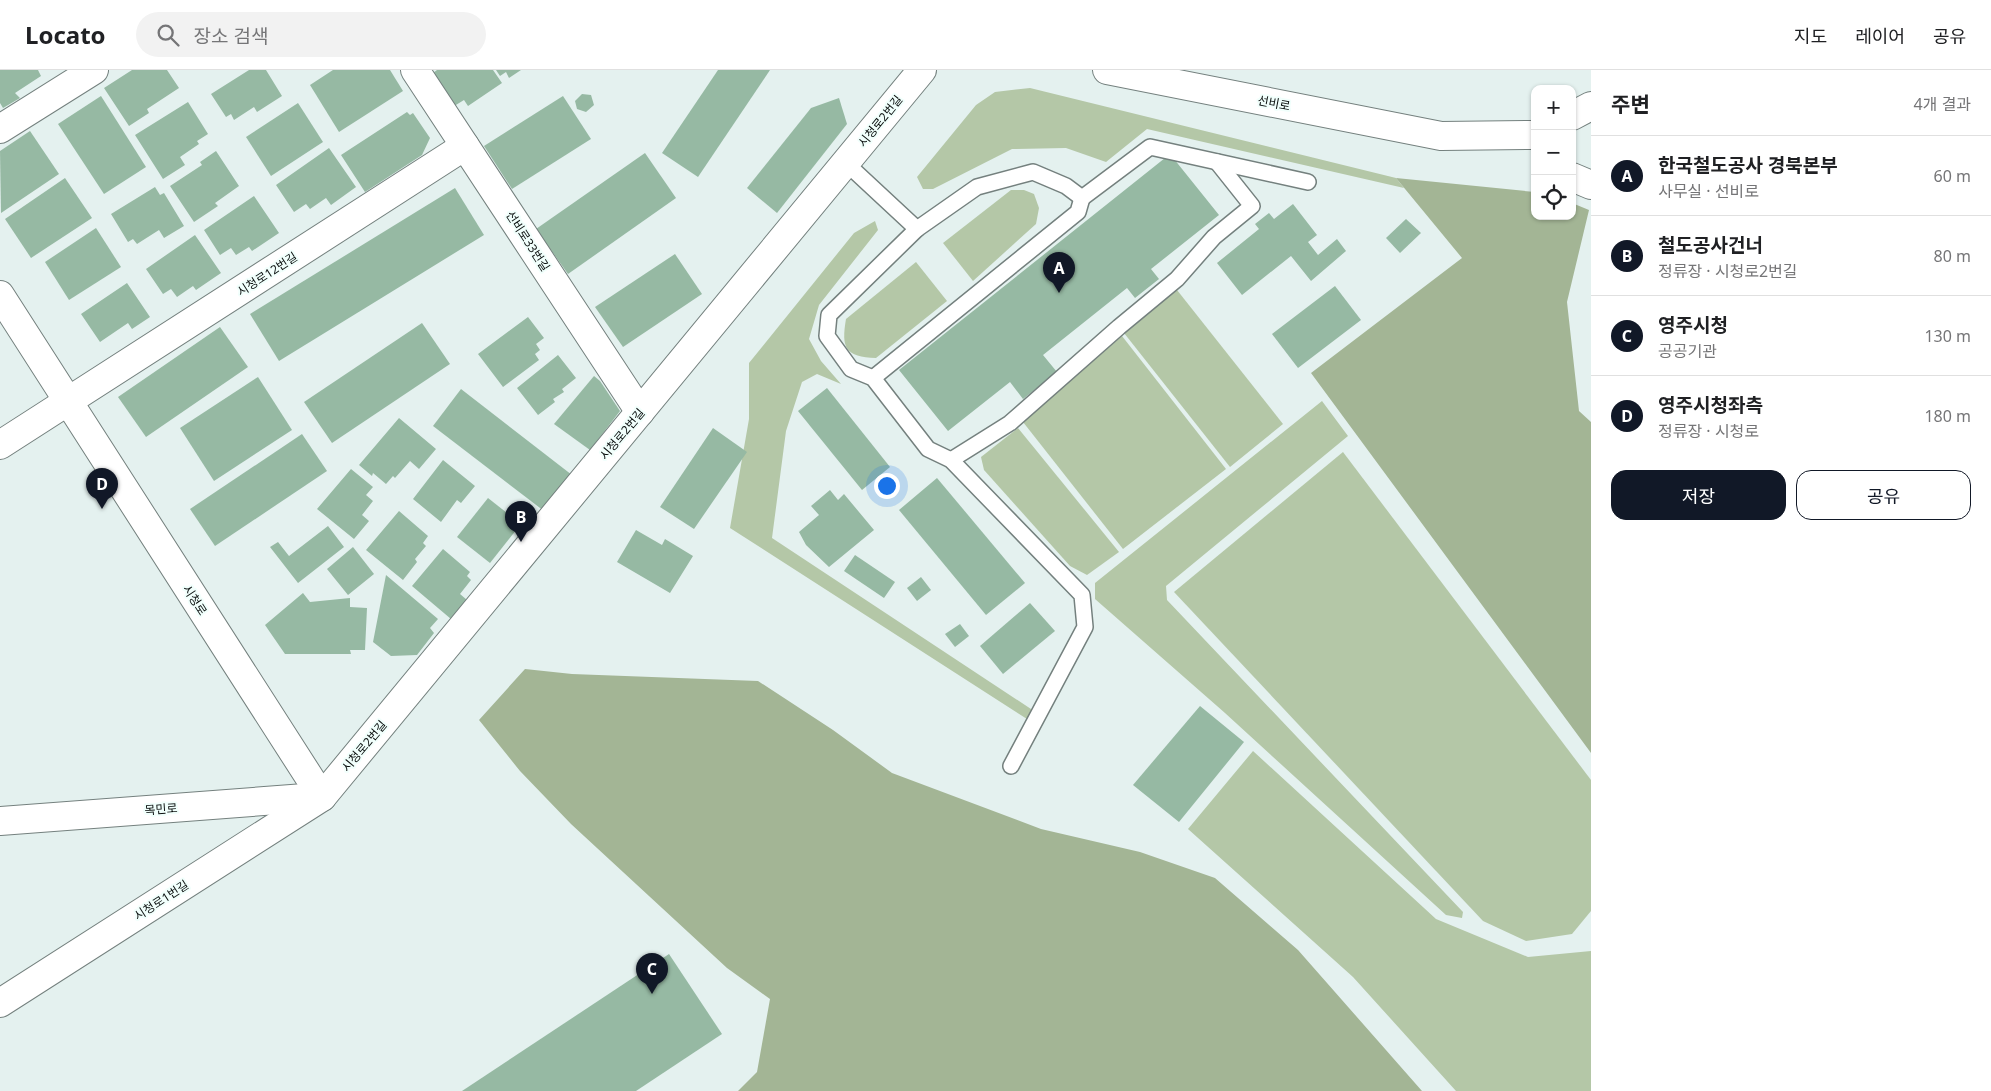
<!DOCTYPE html>
<html lang="ko">
<meta charset="utf-8">
<style>
body{margin:0;font-family:"Noto Sans","Noto Sans KR",sans-serif;background:#f2f2f2;color:#202124}
.controls{position:absolute;right:15px;top:15px;display:grid;overflow:hidden;border-radius:10px;box-shadow:0 1px 4px #0004}
.controls button{width:45px;height:45px;display:grid;place-items:center;padding:0;border:0;border-bottom:1px solid #e0e0e0;background:#fff;color:#202124;font:25px sans-serif}
.you{position:absolute;left:886px;top:415px;width:18px;height:18px;margin:-12px;border:4px solid #fff;border-radius:50%;background:#1a73e8;box-shadow:0 0 0 8px #1a73e833}
.badge{display:grid;place-items:center;width:32px;height:32px;border-radius:50%;background:#111827;color:#fff;font-size:16px;font-weight:700}
.pin{position:absolute;translate:-50% -41px;filter:drop-shadow(0 1px 2px #0008)}
.pin::after{content:'';position:absolute;top:26px;width:18px;height:15px;background:inherit;clip-path:polygon(0 0,100% 0,50% 100%)}
.list{margin:0;padding:0;list-style:none}
h2{display:flex;justify-content:space-between;align-items:center;height:65px;margin:0;padding:0 20px;font-size:21px}
h2 small{font-size:16px;font-weight:400;color:#757577}
.list li{display:grid;grid-template-columns:32px 1fr auto;gap:15px;align-items:center;box-sizing:border-box;height:80px;padding:0 20px;border-top:1px solid #e0e0e0}
.list b{display:block;font-size:19px;white-space:nowrap}
.list p{margin:0;font-size:16px;white-space:nowrap;color:#757577}
.list em{font-size:16px;font-style:normal;color:#757577}
.actions{display:flex;gap:10px;padding:15px 20px}
.actions a{flex:1;padding:11px 0;border:1px solid #111827;border-radius:15px;text-align:center;font-size:18px;color:#111827}
.actions .main{background:#111827;color:#fff}
.icon{flex:none;width:28px;height:28px;fill:none;stroke:currentColor;stroke-width:2;stroke-linecap:round;stroke-linejoin:round}
.map{position:relative;flex:none;width:1591px;height:1021px;overflow:hidden}
header{display:flex;align-items:center;gap:30px;box-sizing:border-box;height:70px;padding:0 25px;background:#fff;border-bottom:1px solid #e0e0e0}
header strong{font-size:24px}
nav{display:flex;gap:28px;margin-inline-start:auto;font-size:18px}
.search{width:350px;height:45px;background:#f2f2f2;display:flex;align-items:center;gap:12px;box-sizing:border-box;padding:0 18px;border-radius:28px;color:#757577;font-size:19px}
main{display:flex}
aside{flex:1;background:#fff}
.map>svg:first-child{display:block}
.green{fill:#b4c7a7}
.forest{fill:#a3b595}
.building{fill:#96b9a3}
.lines{fill:none;stroke-linecap:round;stroke-linejoin:round}
.lane-casing{stroke:#74807e;stroke-width:18}
.street-casing{stroke:#74807e;stroke-width:30}
.secondary-casing{stroke:#74807e;stroke-width:30}
.lane{stroke:#fff;stroke-width:15}
.street{stroke:#fff;stroke-width:28}
.secondary{stroke:#fff;stroke-width:28}
.labels{text-anchor:middle;dominant-baseline:central;stroke-width:4;stroke-linejoin:round;paint-order:stroke}
.street-label{font-size:12px;fill:#090e0d;stroke:#f1fffc}
</style>
<header>
<strong>Locato</strong>
<div class="search"><svg class="icon" aria-label="search" viewBox="0 0 24 24"><circle cx="10" cy="10" r="6"/><path d="M15 15l6 6"/></svg>장소 검색</div>
<nav><a>지도</a><a>레이어</a><a>공유</a></nav>
</header>
<main>
<div class="map">
<svg width="1591" height="1021" viewBox="0 0 1591 1021">
<rect width="100%" height="100%" fill="#e4f1ef"/>
<!-- green -->
<g class="green">
<path d="M1030 18 1396 108 1404 118 1147 59 1106 92 1066 78 1012 79 933 119H923L917 107 976 35 995 22Z"/>
<path d="M1011 120H1024L1034 124 1039 138 1036 154 973 211 943 173Z"/>
<path d="M875 151 878 160 819 235 809 269 821 291 841 314 817 304 802 312 786 361 772 468 1031 639 1034 645 1027 649 730 458 749 349V293L854 163Z"/>
<path d="M916 192 947 231 876 288C845 287 841 278 846 249Z"/>
<path d="M1177 220 1283 354 1230 397 1124 263Z"/>
<path d="M1122 266 1226 399 1123 479 1023 352Z"/>
<path d="M1322 331 1348 366 1166 516 1167 530 1463 842 1462 848 1446 845 1225 643 1095 529V513Z"/>
<path d="M1018 358 1119 482 1087 505 1070 496 984 400 981 387Z"/>
<path d="M1343 382 1591 710V841L1572 864 1526 871 1483 851 1174 522Z"/>
<path d="M1253 681 1436 849 1528 887 1591 881V1021H1456L1353 907 1188 759Z"/>
</g>
<!-- forest -->
<g class="forest">
<path d="M1396 108 1535 122V146H1572V133L1589 140 1567 232 1579 341 1591 352V683L1311 303 1462 188Z"/>
<path d="M525 599 572 604 758 611 833 660 892 703 1041 759 1140 782 1215 808 1298 880 1422 1021H738L757 1002 770 929 727 898 571 754 520 701 479 650Z"/>
</g>
<!-- building -->
<g class="building">
<path d="M0 0H38L41 6 15 23 20 28 3 38 0 33Z"/>
<path d="M132 0H167L179 18 147 39 149 43 129 56 104 18Z"/>
<path d="M249 0H266L282 26 257 42 254 37 234 50 231 44 226 47 211 24Z"/>
<path d="M333 0H390L403 21 339 62 310 15Z"/>
<path d="M437 0H493L502 13 468 36 464 30 451 38 429 6Z"/>
<path d="M496 0H521L509 8 506 2 500 6Z"/>
<path d="M718 0H770L698 107 662 83Z"/>
<path d="M582 24 591 25 594 35 586 42 577 39 575 31Z"/>
<path d="M101 26 146 97 104 124 58 54Z"/>
<path d="M563 26 591 69 512 119 484 76Z"/>
<path d="M839 28 847 54 777 143 747 118 811 38Z"/>
<path d="M188 32 208 64 197 71 199 74 180 87 185 95 163 109 135 65Z"/>
<path d="M298 33 323 72 271 106 246 67Z"/>
<path d="M407 42 410 45 413 43 430 68 422 85 365 122 341 85Z"/>
<path d="M30 61 59 104 1 143 0 81Z"/>
<path d="M329 78 356 117 331 135 326 128 310 139 306 134 294 142 276 115Z"/>
<path d="M216 81 239 116 215 133 218 136 194 152 170 116 202 95 200 92Z"/>
<path d="M645 83 676 128 568 204 536 159Z"/>
<path d="M1170 84 1219 145 1151 199 1159 209 1135 228 1127 218 1043 285 1057 302 1023 329 1010 312 948 361 899 300Z"/>
<path d="M65 108 92 148 31 188 5 149Z"/>
<path d="M155 117 160 125 164 123 184 156 164 168 159 160 137 174 133 169 128 172 111 144Z"/>
<path d="M455 118 484 165 279 291 250 244Z"/>
<path d="M254 126 279 163 252 181 249 177 236 185 231 178 220 185 204 160Z"/>
<path d="M1293 134 1317 165 1308 172 1318 185 1337 169 1346 181 1311 211 1291 186 1242 225 1217 193 1259 159 1255 154 1269 143 1274 149Z"/>
<path d="M1406 149 1421 163 1400 183 1386 168Z"/>
<path d="M96 158 121 197 69 230 45 192Z"/>
<path d="M195 165 221 203 196 220 193 216 177 227 171 219 163 224 146 199Z"/>
<path d="M675 184 702 224 623 277 595 237Z"/>
<path d="M127 213 150 247 132 259 128 253 100 272 81 244Z"/>
<path d="M1335 216 1361 250 1298 298 1272 264Z"/>
<path d="M528 247 544 268 536 274 540 280 535 284 539 290 503 317 478 284Z"/>
<path d="M422 253 450 294 332 373 304 332Z"/>
<path d="M220 257 248 297 146 367 118 327Z"/>
<path d="M558 285 576 308 562 319 564 322 553 329 555 332 538 345 517 318Z"/>
<path d="M594 306 600 311 620 341 590 380 554 354Z"/>
<path d="M258 307 292 360 214 411 180 358Z"/>
<path d="M827 318 890 397 862 420 798 341Z"/>
<path d="M461 319 572 405 544 441 433 356Z"/>
<path d="M399 348 436 379 419 399 410 391 395 408 393 406 386 414 373 403 372 406 359 395Z"/>
<path d="M713 358 747 382 694 459 660 437Z"/>
<path d="M302 364 327 401 215 476 190 439Z"/>
<path d="M443 390 475 416 461 433 457 430 441 452 413 429Z"/>
<path d="M351 399 373 417 366 425 373 431 362 445 369 451 354 469 317 439Z"/>
<path d="M937 408 1025 513 986 545 899 440Z"/>
<path d="M830 420 838 430 844 424 874 460 829 497 806 475 799 462 819 445 811 436Z"/>
<path d="M488 428 521 454 490 493 457 467Z"/>
<path d="M399 441 428 466 423 473 426 476 415 489 417 492 403 510 366 480Z"/>
<path d="M328 456 344 477 298 513 270 477 278 472 289 486Z"/>
<path d="M636 460 662 475 665 469 693 486 670 523 617 492Z"/>
<path d="M353 477 374 504 348 525 327 499Z"/>
<path d="M443 479 470 502 467 506 471 510 460 524 467 530 451 549 412 516Z"/>
<path d="M855 485 895 512 884 528 844 501Z"/>
<path d="M386 505 438 549 430 558 434 563 417 585 391 586 373 572Z"/>
<path d="M921 507 931 520 917 531 907 518Z"/>
<path d="M303 523 310 532 350 528V537L367 538 365 580H350L351 584H285L265 555Z"/>
<path d="M1030 533 1055 561 1003 604 980 576Z"/>
<path d="M960 554 969 566 955 577 945 564Z"/>
<path d="M1200 636 1244 672 1179 752 1133 715Z"/>
<path d="M669 884 722 964 636 1021H462Z"/>
</g>
<g class="lines">
<!-- lane casing -->
<g class="lane-casing">
<g id="lane">
<path d="M846 93 917 159 829 245 827 266 851 299 873 308 928 379 951 390 1082 525 1085 557 1011 696"/>
<path d="M917 159 977 117 1033 102 1066 116 1082 128 1150 77 1308 112"/>
<path d="M873 308 1078 142 1082 128"/>
<path d="M951 390 1010 353 1119 257 1177 209 1214 167 1252 136 1217 92"/>
</g>
</g>
<!-- street casing -->
<g class="street-casing">
<g id="street">
<path d="M415 0 640 342"/>
<path d="M0 59 94 0"/>
<path d="M1572 107 1591 115"/>
<path d="M0 225 322 727"/>
<path d="M0 375 465 76"/>
</g>
</g>
<!-- secondary casing -->
<g class="secondary-casing">
<g id="secondary">
<path d="M1107 0 1441 66 1535 65"/>
<path d="M1572 46 1591 36"/>
<path d="M0 751 318 727"/>
<path d="M0 933 322 727 922 0"/>
</g>
</g>
<!-- lane -->
<use href="#lane" class="lane"/>
<!-- street -->
<use href="#street" class="street"/>
<!-- secondary -->
<use href="#secondary" class="secondary"/>
</g>
<g class="labels">
<!-- street labels -->
<g class="street-label">
<text transform="translate(1274 33) rotate(11)">선비로</text>
<text transform="translate(880 51) rotate(-51)">시청로2번길</text>
<text transform="translate(528 171) rotate(57)">선비로33번길</text>
<text transform="translate(267 204) rotate(-33)">시청로12번길</text>
<text transform="translate(622 364) rotate(-50)">시청로2번길</text>
<text transform="translate(195 530) rotate(57)">시청로</text>
<text transform="translate(364 676) rotate(-50)">시청로2번길</text>
<text transform="translate(161 739) rotate(-4)">목민로</text>
<text transform="translate(161 830) rotate(-33)">시청로1번길</text>
</g>
</g>
</svg>
<div class="controls">
<button>+</button>
<button>−</button>
<button><svg class="icon" aria-label="locate" viewBox="0 0 24 24"><circle cx="12" cy="12" r="6"/><path d="M12 2v4M12 18v4M2 12h4M18 12h4"/></svg></button>
</div>
<div class="you"></div>
<div class="pin badge" style="left:1059px;top:223px">A</div>
<div class="pin badge" style="left:521px;top:472px">B</div>
<div class="pin badge" style="left:652px;top:924px">C</div>
<div class="pin badge" style="left:102px;top:439px">D</div>
</div>
<aside>
<h2>주변<small>4개 결과</small></h2>
<ul class="list">
<li><span class="badge">A</span><div><b>한국철도공사 경북본부</b><p>사무실 · 선비로</p></div><em>60 m</em></li>
<li><span class="badge">B</span><div><b>철도공사건너</b><p>정류장 · 시청로2번길</p></div><em>80 m</em></li>
<li><span class="badge">C</span><div><b>영주시청</b><p>공공기관</p></div><em>130 m</em></li>
<li><span class="badge">D</span><div><b>영주시청좌측</b><p>정류장 · 시청로</p></div><em>180 m</em></li>
</ul>
<div class="actions"><a class="main">저장</a><a>공유</a></div>
</aside>
</main>
